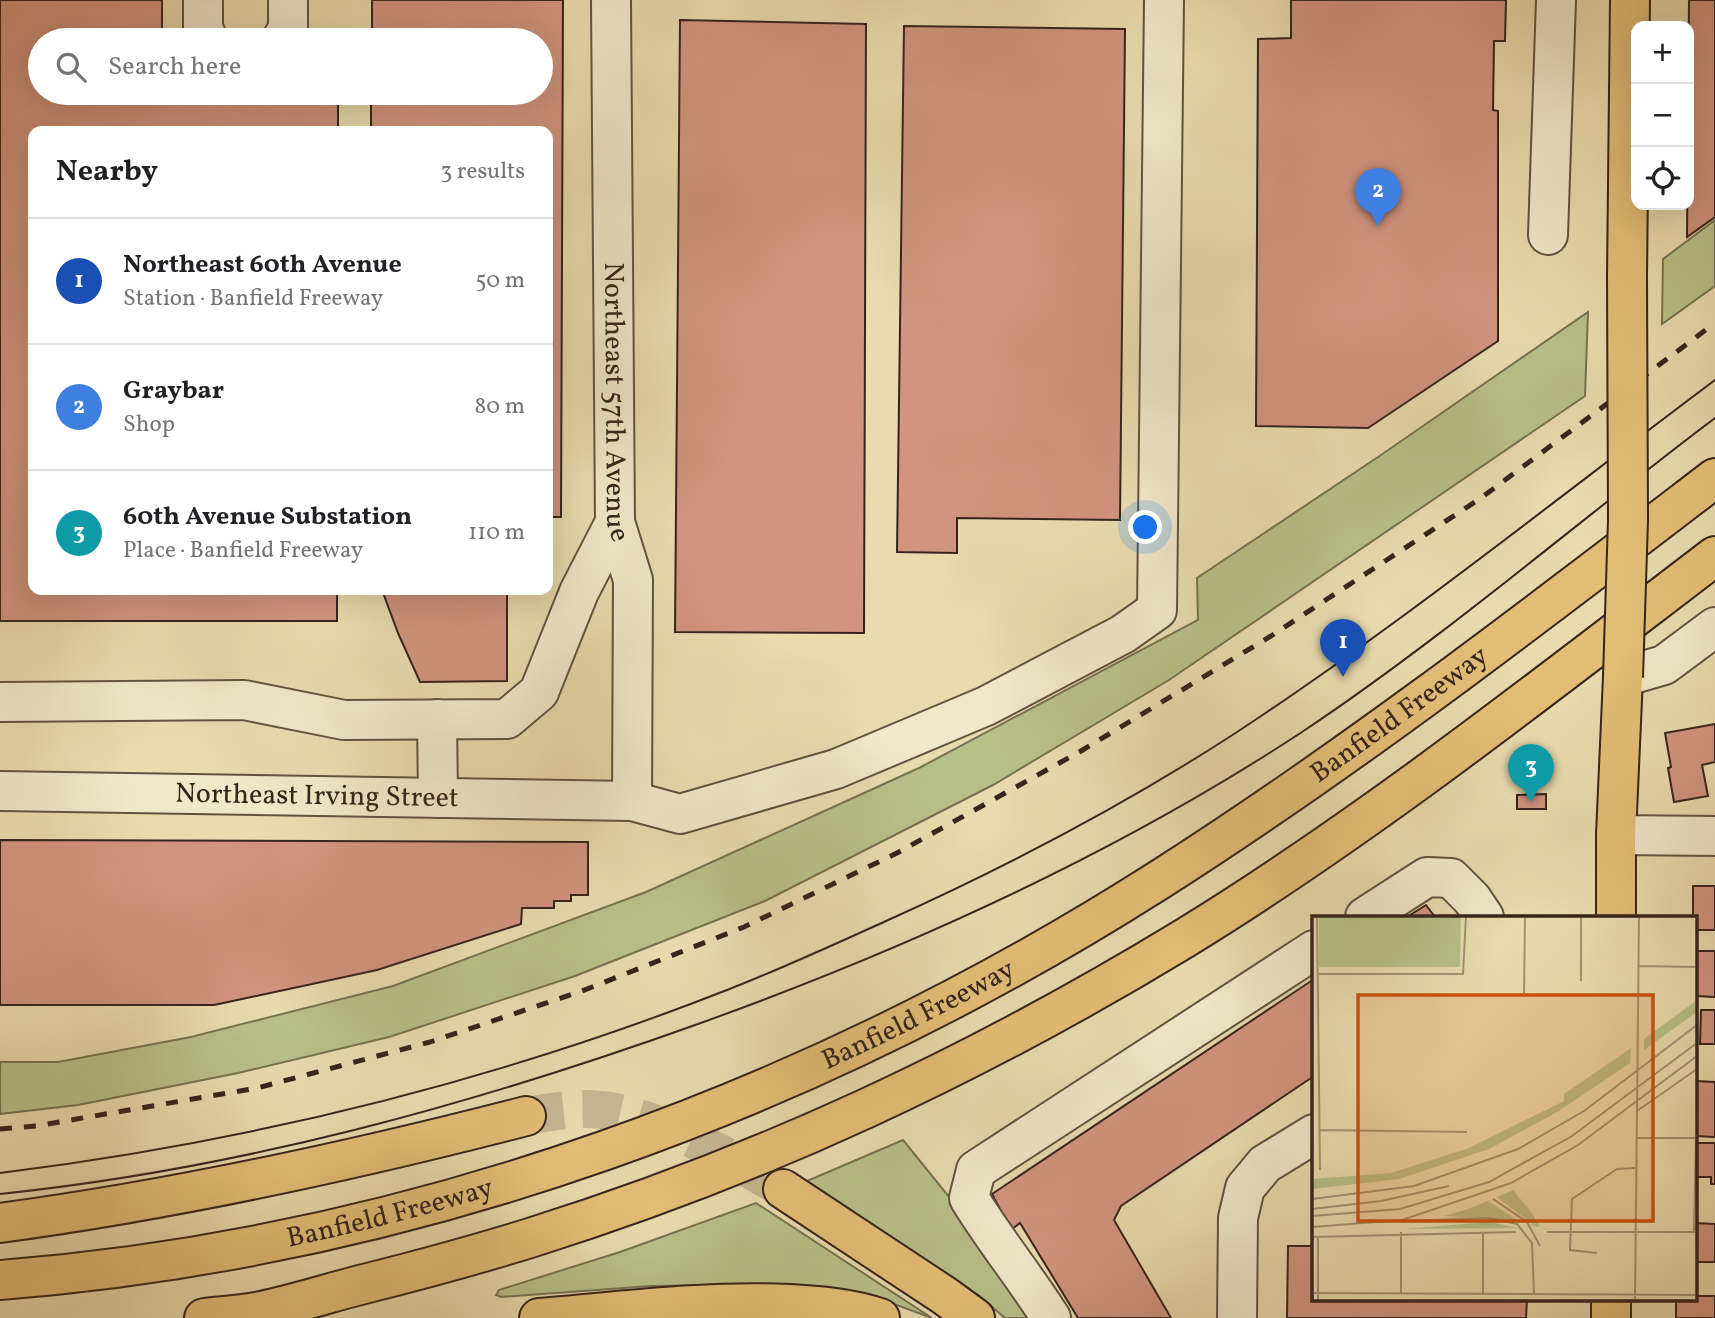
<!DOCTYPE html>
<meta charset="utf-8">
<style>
body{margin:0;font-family:Vollkorn,serif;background:#f2f2f2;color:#202124}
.controls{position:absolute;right:21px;top:21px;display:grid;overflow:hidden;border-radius:14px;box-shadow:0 7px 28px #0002}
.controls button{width:63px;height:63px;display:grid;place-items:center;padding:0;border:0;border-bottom:2px solid #e0e0e0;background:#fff;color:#202124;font:35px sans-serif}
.you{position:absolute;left:1146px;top:528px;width:24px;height:24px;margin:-18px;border:5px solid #fff;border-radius:50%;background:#1a73e8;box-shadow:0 0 0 10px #1a73e833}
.badge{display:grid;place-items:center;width:46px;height:46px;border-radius:50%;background:#1a73e8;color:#fff;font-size:23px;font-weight:700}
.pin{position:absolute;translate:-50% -58px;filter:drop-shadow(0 2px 4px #0008)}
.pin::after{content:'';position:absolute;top:37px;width:24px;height:21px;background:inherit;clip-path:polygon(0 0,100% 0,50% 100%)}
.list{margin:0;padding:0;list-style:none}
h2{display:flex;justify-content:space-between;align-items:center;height:91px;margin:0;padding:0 28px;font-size:30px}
h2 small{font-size:23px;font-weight:400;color:#757577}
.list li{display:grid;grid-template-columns:46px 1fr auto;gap:21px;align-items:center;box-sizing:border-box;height:126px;padding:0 28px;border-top:2px solid #e0e0e0}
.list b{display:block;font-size:26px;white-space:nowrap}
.list p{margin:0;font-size:23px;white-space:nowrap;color:#757577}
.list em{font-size:23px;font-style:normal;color:#757577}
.icon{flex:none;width:38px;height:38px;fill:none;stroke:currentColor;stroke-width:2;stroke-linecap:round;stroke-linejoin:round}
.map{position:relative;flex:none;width:1715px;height:1318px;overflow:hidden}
.search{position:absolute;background:#fff;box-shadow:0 7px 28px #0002;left:28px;top:28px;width:525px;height:77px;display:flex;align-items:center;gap:18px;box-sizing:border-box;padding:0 24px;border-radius:38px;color:#757577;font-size:26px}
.panel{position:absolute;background:#fff;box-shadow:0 7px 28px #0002;left:28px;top:126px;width:525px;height:469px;border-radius:14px}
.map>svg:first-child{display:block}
.green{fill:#b8c089;stroke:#777252;stroke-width:2}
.building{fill:#d1947e;stroke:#36241b;stroke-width:2}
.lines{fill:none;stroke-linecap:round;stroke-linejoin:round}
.highway-tunnel{stroke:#c5b691;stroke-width:38;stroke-dasharray:38 19;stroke-linecap:butt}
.minor-casing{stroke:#635240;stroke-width:42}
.major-casing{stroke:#36241b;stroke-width:42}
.highway-casing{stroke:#36241b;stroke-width:42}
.minor{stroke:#f1e8ca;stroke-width:38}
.major{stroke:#e4be77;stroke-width:38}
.highway{stroke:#e4be77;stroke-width:38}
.tram{stroke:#36241b;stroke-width:2}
.rail{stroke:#36241b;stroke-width:5;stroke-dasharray:12 12;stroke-linecap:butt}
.major-bridge-casing{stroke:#36241b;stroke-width:42;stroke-linecap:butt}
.major-bridge{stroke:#e4be77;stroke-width:38}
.labels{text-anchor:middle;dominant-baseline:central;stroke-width:5;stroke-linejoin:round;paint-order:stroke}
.street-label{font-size:28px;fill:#36241b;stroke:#f1e8ca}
.inset-road{fill:none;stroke:#a19273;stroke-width:2}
.view{fill:#cd510e;fill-opacity:0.15;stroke:#cd510e;stroke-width:3.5}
.inset-edge{fill:none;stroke:#36241b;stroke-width:3.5}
</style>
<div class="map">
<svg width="1715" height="1318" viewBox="0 0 1715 1318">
<rect width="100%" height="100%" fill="#e9dbae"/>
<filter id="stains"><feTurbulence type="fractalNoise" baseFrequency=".00286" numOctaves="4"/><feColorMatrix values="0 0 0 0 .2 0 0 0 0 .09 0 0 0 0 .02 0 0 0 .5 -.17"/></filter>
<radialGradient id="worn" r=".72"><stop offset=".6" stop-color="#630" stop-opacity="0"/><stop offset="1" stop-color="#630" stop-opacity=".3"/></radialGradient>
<!-- green -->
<g class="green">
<path d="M1715 220V286L1662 324 1663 259Z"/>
<path d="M1588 312 1585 396 1169 680 993 785 765 901 575 976 389 1037 238 1073 78 1105 0 1114V1062H58L191 1037 393 986 646 892 919 768 1198 620 1197 578 1381 455Z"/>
<path d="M903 1140 1005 1266 1042 1318H1005L978 1295 807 1181Z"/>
<path d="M756 1203 932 1318 867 1294 792 1284 651 1286 501 1297 496 1295 499 1290 620 1252Z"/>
</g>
<!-- building -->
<g class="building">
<path d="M0 0H162V40H40V93H338V131H33V590H337V621H0Z"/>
<path d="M372 0H563L561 517H548V131H371V93H541V40H372Z"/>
<path d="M1291 0H1506L1505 41H1494L1493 110 1498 111V341L1368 428 1256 426 1258 39 1291 38Z"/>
<path d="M1689 0H1715V217L1687 237Z"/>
<path d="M680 20 866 24 864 633 675 632Z"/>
<path d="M904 26 1125 29 1120 520 957 518V553L897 552Z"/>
<path d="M382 590H507V681L420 682 398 633Z"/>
<path d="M1715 724V762L1702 765 1708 796 1674 802 1668 768 1671 767 1665 733Z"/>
<path d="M1546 794V809H1517V795Z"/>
<path d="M0 840 588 842V895H571V901H554V908H522L521 924 377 970 214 1005H0Z"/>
<path d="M1693 886H1715V930H1696V917H1693Z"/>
<path d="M1426 905 1435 917H1407Z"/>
<path d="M1696 951H1715V997L1696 996Z"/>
<path d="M1314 979V1076L1121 1206 1114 1220 1171 1318H1078L1020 1223 1011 1230 992 1194Z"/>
<path d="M1701 1010H1715V1044H1700Z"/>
<path d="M1696 1081 1715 1082V1137L1696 1136Z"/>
<path d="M1696 1143H1715V1184H1711V1177H1696Z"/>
<path d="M1696 1223 1715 1224V1262H1696Z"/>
<path d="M1288 1246H1314V1299H1556V1300L1527 1299 1526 1318H1287Z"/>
<path d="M1696 1296H1715V1318H1676V1299H1696Z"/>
</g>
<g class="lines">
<!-- highway-tunnel -->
<path class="highway-tunnel" d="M526 1116C551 1112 576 1107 601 1110 657 1115 735 1160 783 1189"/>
<!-- minor casing -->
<g class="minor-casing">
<g id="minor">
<path d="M203 0V27L208 40"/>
<path id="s1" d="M611 0 615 522 633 580 632 801"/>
<path d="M281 40 288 29V0"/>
<path d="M1548 235 1556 0"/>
<path d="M1623 677 1664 665 1715 627"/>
<path d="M0 702 244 700 344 720 507 719 539 692 579 592 615 522"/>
<path d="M437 719 438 798"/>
<path id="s2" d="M0 791 632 801 680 814 836 769 986 706 1123 634 1157 610 1164 0"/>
<path d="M1616 835 1715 836"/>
<path d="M1365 917 1427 877 1451 878 1472 899 1484 917"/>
<path d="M1051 1318C1025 1277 994 1239 969 1198L976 1170 1314 950"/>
<path d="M1237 1318 1238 1218 1245 1188 1265 1164 1314 1134"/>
</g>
</g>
<!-- major casing -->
<g class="major-casing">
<g id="major">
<path d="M1627 277 1630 0"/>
<path d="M1616 917V835L1623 677"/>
<path d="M1611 1318V1299"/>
</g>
</g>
<!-- highway casing -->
<g class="highway-casing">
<g id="highway">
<path d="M783 1189 945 1296 975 1318"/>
<path d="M0 1223C178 1199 352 1161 526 1116"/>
<path id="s3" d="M0 1280C411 1248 812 1101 1159 880 1352 757 1533 617 1715 478"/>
<path d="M204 1318C221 1316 239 1315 256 1312 292 1305 328 1293 364 1284 420 1270 475 1255 530 1238 763 1165 976 1065 1185 938 1370 824 1542 688 1715 556"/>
<path d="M539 1318C622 1311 706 1300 790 1304 821 1306 851 1308 880 1318"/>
</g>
</g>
<!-- minor -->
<use href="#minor" class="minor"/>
<!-- major -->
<use href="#major" class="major"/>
<!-- highway -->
<use href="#highway" class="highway"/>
<!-- tram -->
<g class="tram">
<path d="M0 1173C249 1142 493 1082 727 990 781 969 833 945 886 921 1006 867 1123 806 1234 734 1400 625 1556 499 1715 380"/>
<path d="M0 1194C240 1169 472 1105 698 1024 909 948 1115 855 1302 732 1446 636 1577 522 1715 418"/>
</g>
<!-- rail -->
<path class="rail" d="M0 1129 36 1126 257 1088 430 1042 582 991 744 927 897 853 1081 751 1271 636 1481 498 1715 323"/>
<!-- major-bridge casing -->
<g class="major-bridge-casing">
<path id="major-bridge" d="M1623 677 1628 520 1627 277"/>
</g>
<!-- major-bridge -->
<use href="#major-bridge" class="major-bridge"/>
</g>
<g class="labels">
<!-- street labels -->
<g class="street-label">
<text stroke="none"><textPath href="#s1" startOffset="402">Northeast 57th Avenue</textPath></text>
<text stroke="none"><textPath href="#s3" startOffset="1530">Banfield Freeway</textPath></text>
<text stroke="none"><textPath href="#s2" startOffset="317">Northeast Irving Street</textPath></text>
<text stroke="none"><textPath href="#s3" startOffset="962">Banfield Freeway</textPath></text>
<text stroke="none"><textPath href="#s3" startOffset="396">Banfield Freeway</textPath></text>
</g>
</g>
<!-- overview -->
<g transform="translate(1312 916)">
<rect width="385" height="385" fill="#e9dbae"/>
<path d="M7 0H149L148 51H7ZM385 84V96L332 134V123ZM319 132 318 147 247 195 177 233 87 263 0 273V263L79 257 157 232 252 185V178ZM201 274 219 296 228 310 224 311 185 281ZM176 285 208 306 132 300 153 294ZM179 306 205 312 92 313 164 307Z" fill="#b8c089"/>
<path class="inset-road" d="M5 0 8 254M326 50 385 51M7 58H151L154 0M269 65V0M385 74V13M212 77 213 0M325 195 385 153M7 214 155 216M324 222H385M0 283 102 270 206 233 272 195 385 109M181 283 215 306 228 330M0 293 69 285 137 270M0 300 88 293 177 266 260 220 385 127M93 305 177 302 205 308 220 327 222 378M0 311 90 304 199 267 266 229 385 140M89 316V378M235 316H385M382 316 384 222M0 321 204 316M285 337 258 334 260 283 305 253 323 252M0 377 385 379M171 378V316M6 385V321M323 385 327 0"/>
<path class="view" d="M46 79H341V305H46Z"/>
<rect width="385" height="385" class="inset-edge"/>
</g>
<rect width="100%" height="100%" filter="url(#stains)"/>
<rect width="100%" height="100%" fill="url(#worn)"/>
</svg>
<div class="controls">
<button>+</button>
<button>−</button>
<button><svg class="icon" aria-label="locate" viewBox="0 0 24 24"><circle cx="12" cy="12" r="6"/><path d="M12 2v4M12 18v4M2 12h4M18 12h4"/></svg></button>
</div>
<div class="you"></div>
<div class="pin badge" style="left:1343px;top:677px;background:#1a4fb4">1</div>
<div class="pin badge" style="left:1378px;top:226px;background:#3f7fe0">2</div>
<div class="pin badge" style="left:1531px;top:802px;background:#0f9aa8">3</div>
<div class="search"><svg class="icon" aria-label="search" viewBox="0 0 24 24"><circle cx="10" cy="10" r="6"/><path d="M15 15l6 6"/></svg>Search here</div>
<section class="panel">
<h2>Nearby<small>3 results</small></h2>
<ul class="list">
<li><span class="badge" style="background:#1a4fb4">1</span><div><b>Northeast 60th Avenue</b><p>Station · Banfield Freeway</p></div><em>50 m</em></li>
<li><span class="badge" style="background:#3f7fe0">2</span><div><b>Graybar</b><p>Shop</p></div><em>80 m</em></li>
<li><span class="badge" style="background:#0f9aa8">3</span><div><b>60th Avenue Substation</b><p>Place · Banfield Freeway</p></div><em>110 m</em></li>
</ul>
</section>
</div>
